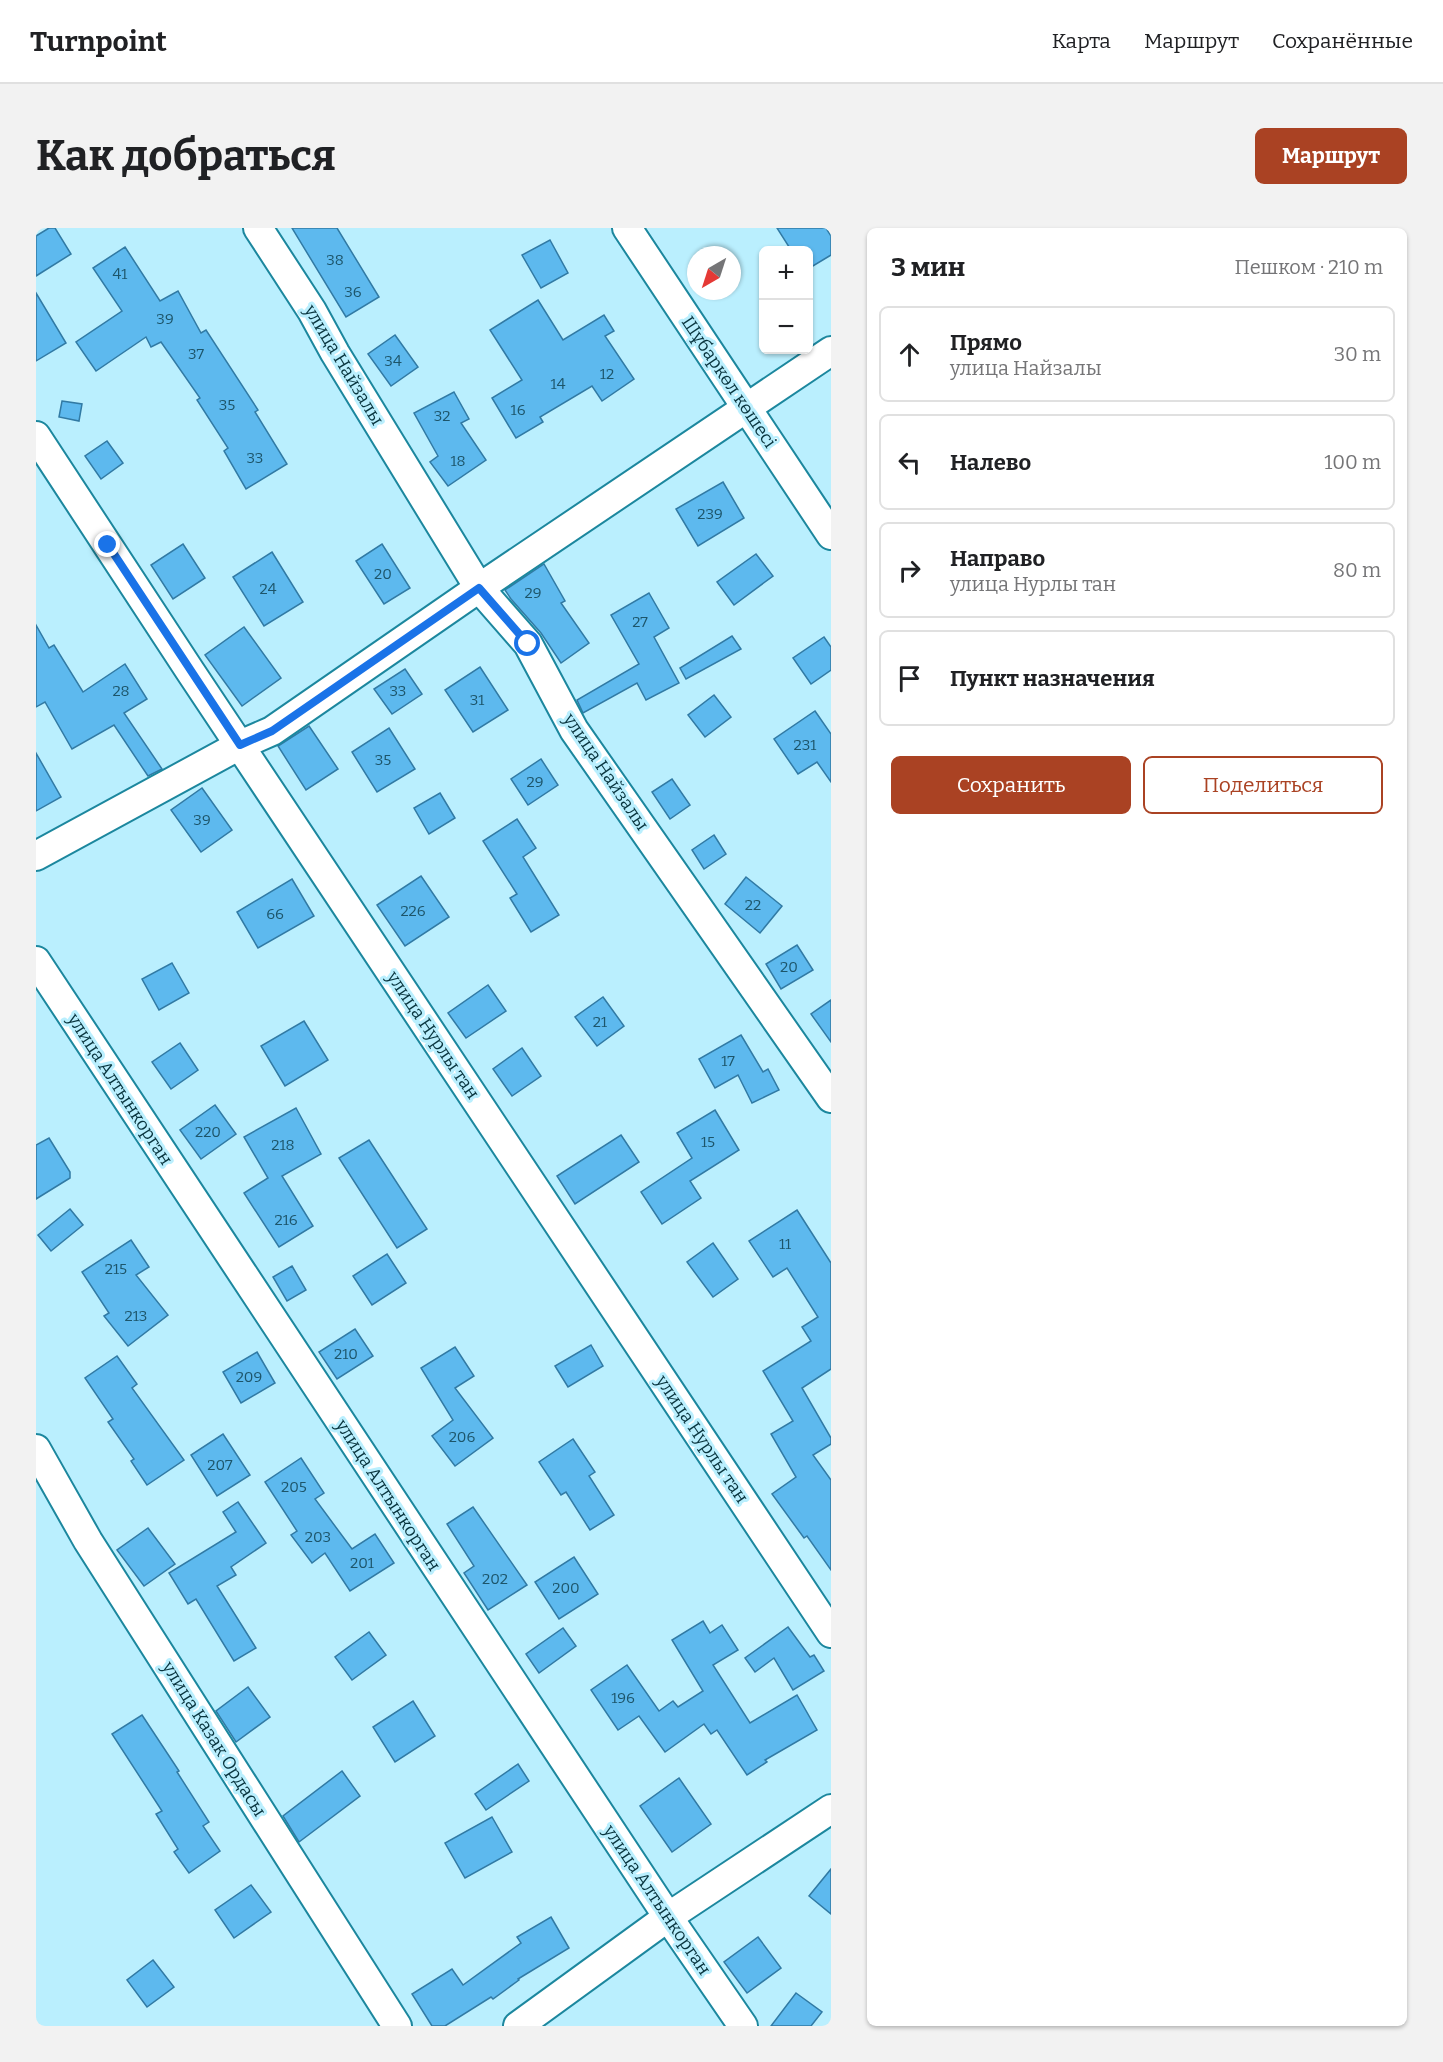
<!DOCTYPE html>
<html lang="ru">
<meta charset="utf-8">
<style>
body{margin:0;font-family:Bitter,serif;background:#f2f2f2;color:#202124}
.controls{position:absolute;right:18px;top:18px;display:grid;overflow:hidden;border-radius:9px;box-shadow:0 2px 4px #0004}
.controls button{width:54px;height:54px;display:grid;place-items:center;padding:0;border:0;border-bottom:2px solid #e0e0e0;background:#fff;color:#202124;font:30px sans-serif}
.compass{position:absolute;left:651px;top:18px;width:54px;height:54px;border-radius:50%;background:#fff;box-shadow:0 2px 4px #0004;rotate:219deg}
.stop{position:absolute;width:18px;height:18px;margin:-14px;border:4px solid #1a73e8;border-radius:50%;background:#fff}
.stop.end{background:#1a73e8;border-color:#fff;box-shadow:0 2px 6px #0008}
.list{margin:0;padding:0;list-style:none}
h2{display:flex;justify-content:space-between;align-items:center;height:78px;margin:0;padding:0 24px;font-size:26px}
h2 small{font-size:20px;font-weight:400;color:#757577}
.list li{display:grid;grid-template-columns:39px 1fr auto;gap:18px;align-items:center;box-sizing:border-box;height:96px;margin:0 12px 12px;padding:0 12px;border:2px solid #e0e0e0;border-radius:9px}
.list b{display:block;font-size:22px;white-space:nowrap}
.list p{margin:0;font-size:20px;white-space:nowrap;color:#757577}
.list em{font-size:20px;font-style:normal;color:#757577}
.actions{display:flex;gap:12px;padding:18px 24px}
.actions a{flex:1;padding:14px 0;border:2px solid #aa4223;border-radius:9px;text-align:center;font-size:21px;color:#aa4223}
.actions .main{background:#aa4223;color:#fff}
.icon{flex:none;width:33px;height:33px;fill:none;stroke:currentColor;stroke-width:2;stroke-linecap:round;stroke-linejoin:round}
.map{position:relative;flex:none;width:795px;height:1798px;overflow:hidden;border-radius:9px}
header{display:flex;align-items:center;gap:36px;box-sizing:border-box;height:84px;padding:0 30px;background:#fff;border-bottom:2px solid #e0e0e0}
header strong{font-size:28px}
nav{display:flex;gap:33px;margin-inline-start:auto;font-size:21px}
.intro{display:flex;align-items:center;justify-content:space-between;box-sizing:border-box;height:144px;padding:0 36px}
h1{margin:0;font-size:42px}
.button{padding:15px 27px;border-radius:9px;background:#aa4223;color:#fff;font-size:21px;font-weight:700}
main{display:flex;gap:36px;padding:0 36px}
aside{flex:1;background:#fff;border-radius:9px;box-shadow:0 2px 4px #0004}
.map>svg:first-child{display:block}
.building{fill:#5db9ee;stroke:#317aa4;stroke-width:1.5}
.lines{fill:none;stroke-linecap:round;stroke-linejoin:round}
.minor-casing{stroke:#1c879e;stroke-width:32}
.minor{stroke:#fff;stroke-width:28}
.route{stroke:#1a73e8;stroke-width:8}
.labels{text-anchor:middle;dominant-baseline:central;stroke-width:6;stroke-linejoin:round;paint-order:stroke}
.number-label{font-size:15px;fill:#1d556a}
.street-label{font-size:18px;fill:#08343e;stroke:#baeffe}
</style>
<header>
<strong>Turnpoint</strong>
<nav><a>Карта</a><a>Маршрут</a><a>Сохранённые</a></nav>
</header>
<div class="intro"><h1>Как добраться</h1><a class="button">Маршрут</a></div>
<main>
<div class="map">
<svg width="795" height="1798" viewBox="0 0 795 1798">
<rect width="100%" height="100%" fill="#baeffe"/>
<!-- building -->
<g class="building">
<path d="M13 0H19L35 26 0 48V8Z"/>
<path d="M256 0H301L343 69 310 89Z"/>
<path d="M741 0H790L795 8V27L772 41V22H755Z"/>
<path d="M514 12 532 45 505 60 486 27Z"/>
<path d="M89 19 124 73 142 63 165 105 170 102 222 182 219 184 251 236 210 261 188 223 192 220 161 172 164 170 125 114 115 119 110 109 60 143 40 114 86 83 57 40Z"/>
<path d="M0 65 30 115 0 133Z"/>
<path d="M502 72 527 112 568 87 578 103 569 108 598 151 566 173 556 158 504 189 507 194 480 210 456 170 486 152 454 102Z"/>
<path d="M359 107 382 139 355 158 332 126Z"/>
<path d="M418 164 433 191 425 195 450 232 412 258 394 234 402 228 378 185Z"/>
<path d="M26 173 46 176 43 193 23 189Z"/>
<path d="M71 213 87 235 65 251 49 228Z"/>
<path d="M687 254 708 290 662 318 640 281Z"/>
<path d="M147 316 169 350 137 371 115 337Z"/>
<path d="M346 316 374 360 348 376 320 333Z"/>
<path d="M236 324 267 374 228 398 197 349Z"/>
<path d="M720 326 737 348 698 377 681 354Z"/>
<path d="M508 336 529 373 525 375 553 415 525 435 505 405 475 371 469 362Z"/>
<path d="M613 365 633 400 618 409 643 455 610 472 601 455 547 485 541 472 603 436 575 387Z"/>
<path d="M0 397 13 420 18 417 47 464 89 436 111 471 88 485 126 541 112 548 78 497 36 521 9 474 0 479Z"/>
<path d="M208 399 245 450 206 478 169 427Z"/>
<path d="M696 408 705 421 650 451 644 440Z"/>
<path d="M788 409 795 419V442L775 456 757 430Z"/>
<path d="M444 439 472 482 437 504 409 462Z"/>
<path d="M369 441 386 466 356 486 338 461Z"/>
<path d="M678 467 695 489 669 509 652 487Z"/>
<path d="M779 483 795 506V554L781 534 762 546 738 511Z"/>
<path d="M273 498 302 541 270 562 242 518Z"/>
<path d="M353 500 379 541 341 564 316 524Z"/>
<path d="M0 525 25 569 0 583Z"/>
<path d="M505 531 522 557 492 577 475 551Z"/>
<path d="M636 551 654 577 634 591 616 564Z"/>
<path d="M166 560 196 602 165 624 135 582Z"/>
<path d="M404 565 419 590 393 606 378 580Z"/>
<path d="M481 591 500 620 487 629 523 687 495 704 474 670 481 666 447 613Z"/>
<path d="M678 607 690 626 668 641 656 622Z"/>
<path d="M385 648 413 689 369 718 341 677Z"/>
<path d="M710 649 746 678 724 705 689 676Z"/>
<path d="M256 651 278 688 222 720 201 684Z"/>
<path d="M761 717 777 742 745 761 730 736Z"/>
<path d="M136 735 153 765 123 782 106 751Z"/>
<path d="M452 757 470 783 430 810 412 785Z"/>
<path d="M567 769 588 798 561 818 539 789Z"/>
<path d="M795 772V814L775 786Z"/>
<path d="M268 793 292 832 249 858 225 818Z"/>
<path d="M705 807 727 844 732 841 743 862 716 875 702 847 679 860 663 831Z"/>
<path d="M144 815 162 842 135 861 116 834Z"/>
<path d="M486 820 505 848 476 868 457 841Z"/>
<path d="M179 877 200 906 165 931 144 902Z"/>
<path d="M260 880 285 926 246 948 277 998 243 1019 208 965 232 950 208 909Z"/>
<path d="M679 882 703 922 654 953 665 970 626 996 605 964 656 930 641 905Z"/>
<path d="M585 907 603 934 539 976 521 948Z"/>
<path d="M13 910 34 944V950L0 971V917Z"/>
<path d="M333 912 391 1001 361 1020 303 930Z"/>
<path d="M34 981 47 997 15 1023 2 1007Z"/>
<path d="M761 982 795 1035V1141L766 1160 795 1210V1216L777 1227 795 1252V1342L771 1308 768 1310 736 1266 760 1249 735 1206 757 1193 727 1143 775 1113 766 1099 782 1089 751 1040 737 1049 713 1013Z"/>
<path d="M95 1012 113 1039 100 1047 132 1087 92 1118 68 1088 73 1085 46 1044Z"/>
<path d="M677 1015 702 1051 677 1069 651 1034Z"/>
<path d="M351 1026 370 1055 336 1077 317 1048Z"/>
<path d="M256 1038 270 1062 251 1073 237 1049Z"/>
<path d="M319 1101 337 1128 301 1151 283 1124Z"/>
<path d="M555 1117 567 1138 532 1159 519 1138Z"/>
<path d="M419 1119 438 1148 419 1160 457 1210 419 1238 396 1208 417 1192 385 1140Z"/>
<path d="M221 1124 239 1155 205 1175 187 1144Z"/>
<path d="M81 1128 101 1156 96 1160 148 1232 111 1257 95 1233 98 1231 72 1194 77 1191 49 1150Z"/>
<path d="M187 1206 214 1247 181 1268 155 1227Z"/>
<path d="M537 1211 559 1244 553 1248 578 1287 554 1302 530 1264 525 1267 503 1234Z"/>
<path d="M265 1230 288 1265 279 1271 316 1321 339 1306 358 1335 314 1363 289 1325 276 1335 255 1307 261 1303 229 1254Z"/>
<path d="M202 1274 230 1315 195 1339 200 1347 181 1358 220 1420 198 1433 160 1371 152 1376 133 1345 200 1304 187 1284Z"/>
<path d="M437 1279 491 1357 452 1382 428 1345 438 1338 411 1296Z"/>
<path d="M112 1300 139 1336 108 1358 81 1322Z"/>
<path d="M538 1329 562 1366 523 1391 499 1354Z"/>
<path d="M667 1393 674 1405 686 1397 702 1422 677 1437 714 1495 761 1467 781 1502 729 1532 731 1534 711 1547 681 1502 675 1506 668 1496 629 1524 603 1488 582 1502 555 1462 591 1437 623 1483 637 1473 642 1479 667 1463 636 1412Z"/>
<path d="M752 1399 774 1429 778 1427 788 1443 757 1462 738 1430 719 1444 709 1430Z"/>
<path d="M527 1400 540 1418 503 1445 490 1426Z"/>
<path d="M333 1404 350 1427 316 1452 299 1429Z"/>
<path d="M212 1459 234 1489 200 1514 180 1483Z"/>
<path d="M377 1473 399 1508 359 1534 337 1499Z"/>
<path d="M106 1487 143 1543 141 1544 173 1594 167 1598 184 1623 153 1645 138 1624 142 1621 120 1586 126 1583 76 1506Z"/>
<path d="M482 1536 493 1553 450 1582 439 1566Z"/>
<path d="M306 1543 324 1568 263 1614 247 1588Z"/>
<path d="M643 1550 675 1596 636 1624 604 1578Z"/>
<path d="M456 1589 476 1624 429 1650 409 1615Z"/>
<path d="M795 1641V1686L773 1668Z"/>
<path d="M215 1657 235 1684 198 1710 179 1682Z"/>
<path d="M515 1689 533 1720 482 1751 483 1752 457 1771 455 1769 409 1798H396L376 1766 416 1741 427 1757 485 1715 481 1709Z"/>
<path d="M722 1709 745 1740 711 1765 688 1734Z"/>
<path d="M117 1732 138 1759 111 1779 91 1752Z"/>
<path d="M760 1765 786 1784 775 1798H735Z"/>
</g>
<g class="lines">
<!-- minor casing -->
<g class="minor-casing">
<g id="minor">
<path d="M222 0 276 83 299 125 443 360 492 416 538 502 795 870"/>
<path d="M591 0 795 307"/>
<path d="M0 208 154 443 795 1405"/>
<path d="M0 628 204 517 236 503 443 360 795 123"/>
<path d="M0 733 632 1689 707 1798"/>
<path d="M0 1221 52 1313 361 1798"/>
<path d="M482 1798 632 1689 795 1581"/>
</g>
</g>
<!-- minor -->
<use href="#minor" class="minor"/>
</g>
<g class="lines">
<!-- route -->
<path class="route" d="M72 317 204 517 236 503 443 360 492 416"/>
</g>
<g class="labels">
<!-- number labels -->
<g class="number-label">
<text x="299" y="32">38</text>
<text x="84" y="46">41</text>
<text x="317" y="64">36</text>
<text x="129" y="91">39</text>
<text x="160" y="126">37</text>
<text x="357" y="133">34</text>
<text x="571" y="146">12</text>
<text x="522" y="156">14</text>
<text x="191" y="177">35</text>
<text x="482" y="182">16</text>
<text x="406" y="188">32</text>
<text x="219" y="230">33</text>
<text x="422" y="233">18</text>
<text x="674" y="286">239</text>
<text x="347" y="346">20</text>
<text x="232" y="361">24</text>
<text x="497" y="365">29</text>
<text x="604" y="394">27</text>
<text x="85" y="463">28</text>
<text x="362" y="463">33</text>
<text x="441" y="472">31</text>
<text x="769" y="517">231</text>
<text x="347" y="532">35</text>
<text x="499" y="554">29</text>
<text x="166" y="592">39</text>
<text x="717" y="677">22</text>
<text x="377" y="683">226</text>
<text x="239" y="686">66</text>
<text x="753" y="739">20</text>
<text x="564" y="794">21</text>
<text x="692" y="833">17</text>
<text x="172" y="904">220</text>
<text x="672" y="914">15</text>
<text x="247" y="917">218</text>
<text x="250" y="992">216</text>
<text x="749" y="1016">11</text>
<text x="80" y="1041">215</text>
<text x="100" y="1088">213</text>
<text x="310" y="1126">210</text>
<text x="213" y="1149">209</text>
<text x="426" y="1209">206</text>
<text x="184" y="1237">207</text>
<text x="258" y="1259">205</text>
<text x="282" y="1309">203</text>
<text x="326" y="1335">201</text>
<text x="459" y="1351">202</text>
<text x="530" y="1360">200</text>
<text x="587" y="1470">196</text>
</g>
<!-- street labels -->
<g class="street-label">
<text transform="translate(308 137) rotate(59)">улица Найзалы</text>
<text transform="translate(693 154) rotate(56)">Шұбаркөл көшесі</text>
<text transform="translate(570 544) rotate(56)">улица Найзалы</text>
<text transform="translate(397 807) rotate(56)">улица Нурлы тан</text>
<text transform="translate(84 861) rotate(57)">улица Алтынкорган</text>
<text transform="translate(666 1211) rotate(56)">улица Нурлы тан</text>
<text transform="translate(352 1267) rotate(57)">улица Алтынкорган</text>
<text transform="translate(178 1511) rotate(58)">улица Казак Ордасы</text>
<text transform="translate(621 1672) rotate(56)">улица Алтынкорган</text>
</g>
</g>
</svg>
<div class="controls">
<button>+</button>
<button>−</button>
</div>
<svg class="compass" viewBox="-18 -18 36 36"><path d="M0-13l5 13h-10z" fill="#e53935"/><path d="M0 13l5-13h-10z" fill="#757577"/></svg>
<div class="stop" style="left:492px;top:416px"></div>
<div class="stop end" style="left:72px;top:317px"></div>
</div>
<aside>
<h2>3 мин<small>Пешком · 210 m</small></h2>
<ul class="list">
<li><svg class="icon" aria-label="ahead" viewBox="0 0 24 24"><path d="M12 20V5M6 11l6-6 6 6"/></svg><div><b>Прямо</b><p>улица Найзалы</p></div><em>30 m</em></li>
<li><svg class="icon" aria-label="left" viewBox="0 0 24 24"><path d="M17 20v-9H6M10 6l-5 5 5 5"/></svg><div><b>Налево</b></div><em>100 m</em></li>
<li><svg class="icon" aria-label="right" viewBox="0 0 24 24"><path d="M7 20v-9h11M14 6l5 5-5 5"/></svg><div><b>Направо</b><p>улица Нурлы тан</p></div><em>80 m</em></li>
<li><svg class="icon" aria-label="arrive" viewBox="0 0 24 24"><path d="M6 21V4h12l-3 4 3 4H6"/></svg><div><b>Пункт назначения</b></div></li>
</ul>
<div class="actions"><a class="main">Сохранить</a><a>Поделиться</a></div>
</aside>
</main>
